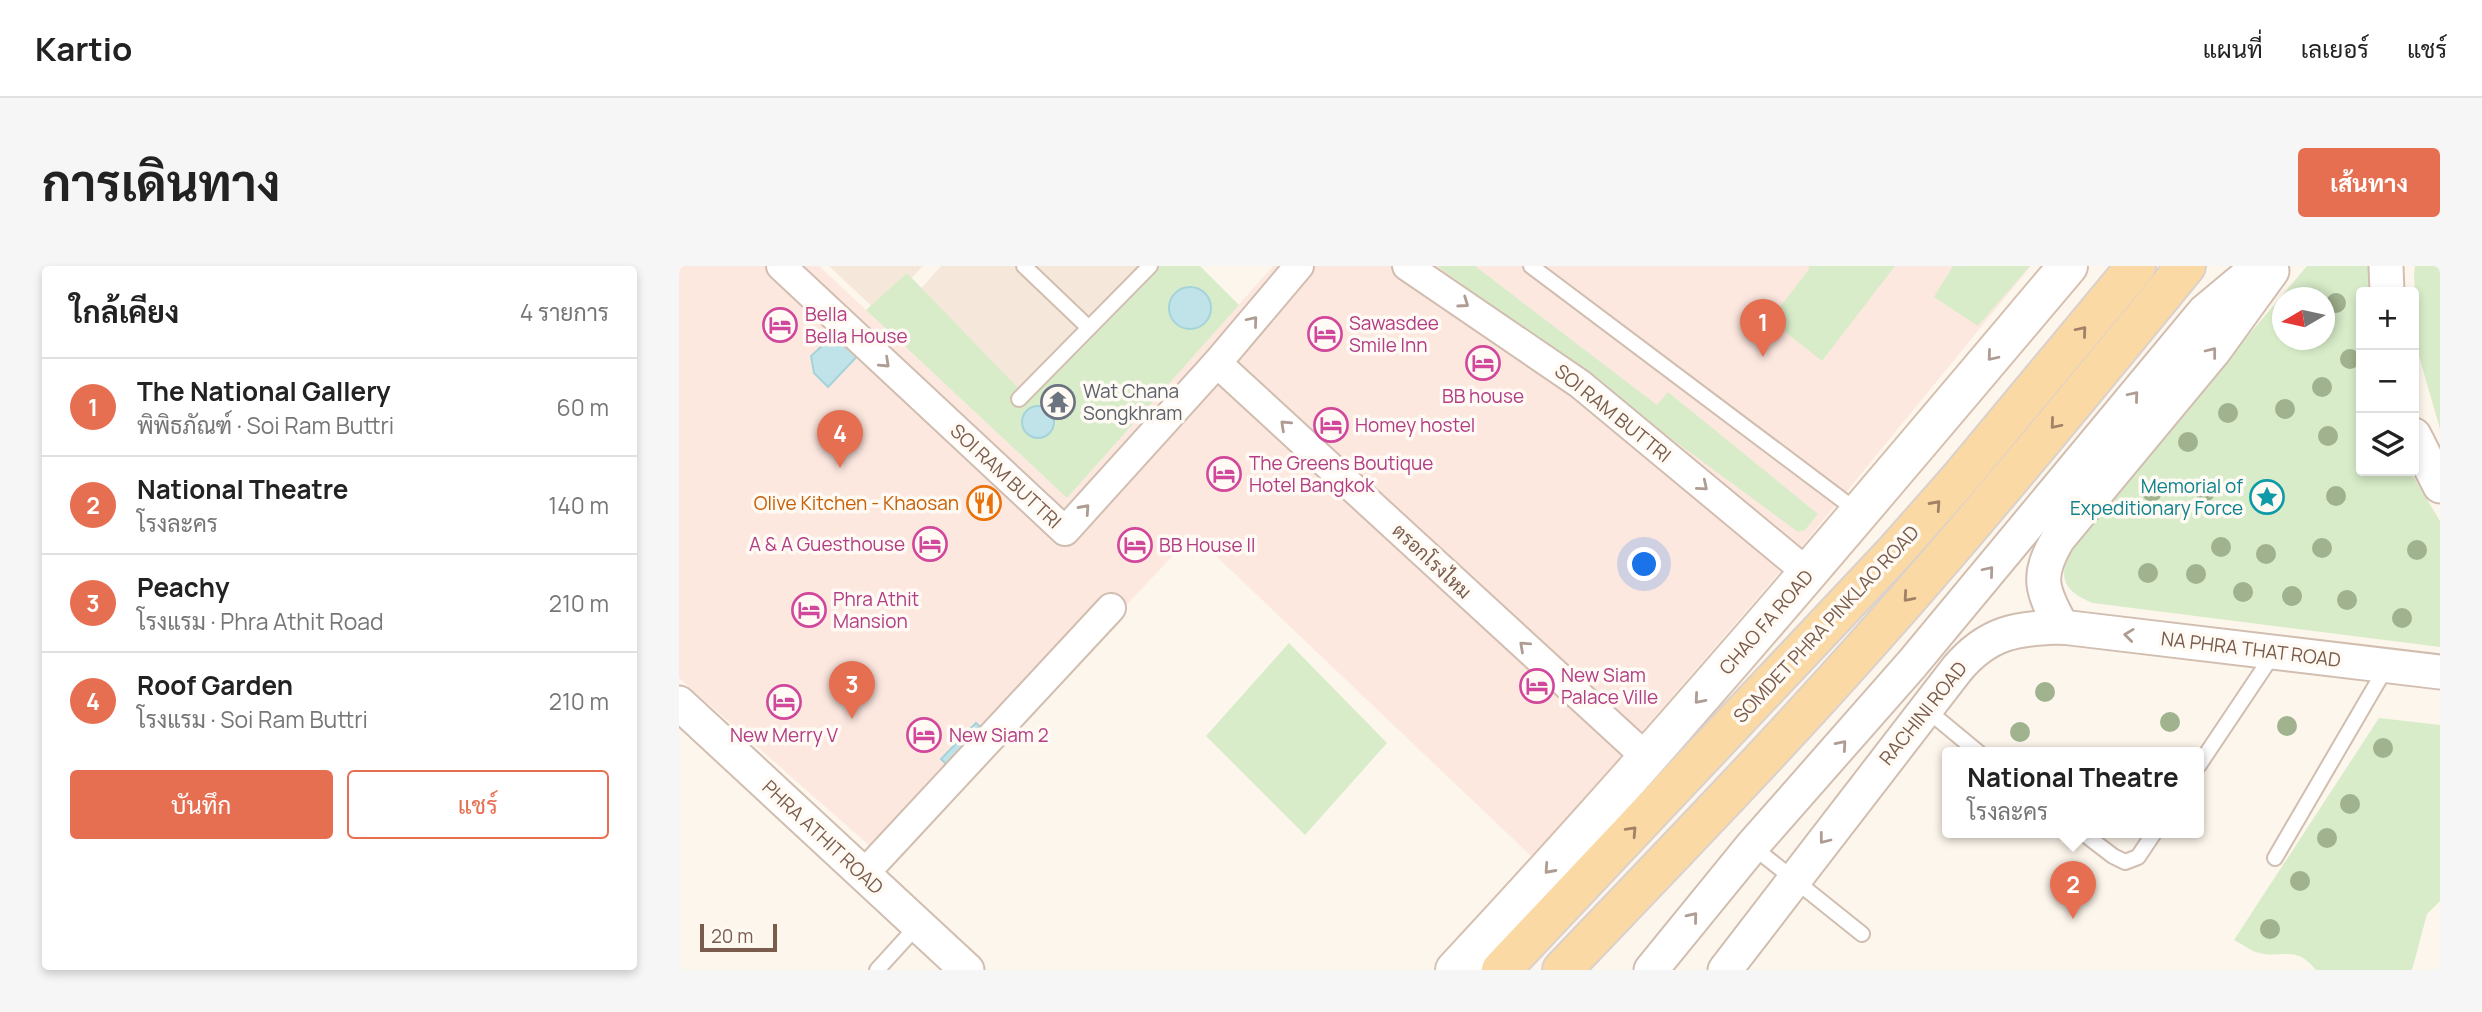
<!DOCTYPE html>
<html lang="th">
<meta charset="utf-8">
<style>
body{margin:0;font-family:Manrope,Sarabun,sans-serif;background:#f6f6f6;color:#222}
.controls{position:absolute;right:21px;top:21px;display:grid;overflow:hidden;border-radius:7px;box-shadow:0 4px 10px #0003}
.controls button{width:63px;height:63px;display:grid;place-items:center;padding:0;border:0;border-bottom:2px solid #e0e0e0;background:#fff;color:#222;font:35px sans-serif}
.compass{position:absolute;left:1593px;top:21px;width:63px;height:63px;border-radius:50%;background:#fff;box-shadow:0 4px 10px #0003;rotate:261deg}
.scale{position:absolute;left:21px;bottom:18px;width:77px;box-sizing:border-box;padding-left:7px;border:4px solid #7a5c4d;border-top:0;font-size:19px;line-height:24px;white-space:nowrap;color:#7a5c4d;-webkit-text-stroke:5px #fffaf3;paint-order:stroke}
.you{position:absolute;left:966px;top:299px;width:24px;height:24px;margin:-18px;border:5px solid #fff;border-radius:50%;background:#1a73e8;box-shadow:0 0 0 10px #1a73e833}
.badge{display:grid;place-items:center;width:46px;height:46px;border-radius:50%;background:#e76f51;color:#fff;font-size:23px;font-weight:700}
.pin{position:absolute;translate:-50% -58px;filter:drop-shadow(0 2px 4px #0008)}
.pin::after{content:'';position:absolute;top:37px;width:24px;height:21px;background:inherit;clip-path:polygon(0 0,100% 0,50% 100%)}
.popup{position:absolute;left:1263px;top:481px;width:262px;height:91px;box-sizing:border-box;display:grid;place-content:center;border-radius:7px;background:#fff;filter:drop-shadow(0 2px 5px #0005);font-size:23px;white-space:nowrap;color:#767676}
.popup b{font-size:26px;color:#222}
.popup::after{content:'';position:absolute;left:50%;top:100%;margin-left:-14px;border:14px solid transparent;border-top-color:#fff}
.list{margin:0;padding:0;list-style:none}
h2{display:flex;justify-content:space-between;align-items:center;height:91px;margin:0;padding:0 28px;font-size:30px}
h2 small{font-size:23px;font-weight:400;color:#767676}
.list li{display:grid;grid-template-columns:46px 1fr auto;gap:21px;align-items:center;box-sizing:border-box;height:98px;padding:0 28px;border-top:2px solid #e0e0e0}
.list b{display:block;font-size:26px;white-space:nowrap}
.list p{margin:0;font-size:23px;white-space:nowrap;color:#767676}
.list em{font-size:23px;font-style:normal;color:#767676}
.actions{display:flex;gap:14px;padding:21px 28px}
.actions a{flex:1;padding:16px 0;border:2px solid #e76f51;border-radius:7px;text-align:center;font-size:24px;color:#e76f51}
.actions .main{background:#e76f51;color:#fff}
.icon{flex:none;width:38px;height:38px;fill:none;stroke:currentColor;stroke-width:2;stroke-linecap:round;stroke-linejoin:round}
.map{position:relative;flex:none;width:1761px;height:704px;overflow:hidden;border-radius:7px}
header{display:flex;align-items:center;gap:42px;box-sizing:border-box;height:98px;padding:0 35px;background:#fff;border-bottom:2px solid #e0e0e0}
header strong{font-size:33px}
nav{display:flex;gap:38px;margin-inline-start:auto;font-size:24px}
.intro{display:flex;align-items:center;justify-content:space-between;box-sizing:border-box;height:168px;padding:0 42px}
h1{margin:0;font-size:49px}
.button{padding:18px 32px;border-radius:7px;background:#e76f51;color:#fff;font-size:24px;font-weight:700}
main{display:flex;gap:42px;padding:0 42px}
aside{flex:1;background:#fff;border-radius:7px;box-shadow:0 4px 10px #0003}
.map>svg:first-child{display:block}
.residential{fill:#f5e8da}
.commercial{fill:#fde8e0}
.green{fill:#d8ecc9;fill-rule:evenodd}
.water{fill:#bfe3e8;stroke:#a5d3da;stroke-width:2}
.lines{fill:none;stroke-linecap:round;stroke-linejoin:round}
.service-casing{stroke:#d1beb0;stroke-width:18}
.minor-casing{stroke:#d1beb0;stroke-width:32}
.tertiary-casing{stroke:#d1beb0;stroke-width:37}
.secondary-casing{stroke:#d6c0b0;stroke-width:42}
.primary-casing{stroke:#dad1cd;stroke-width:42}
.service{stroke:#fff;stroke-width:14}
.minor{stroke:#fff;stroke-width:28}
.tertiary{stroke:#fff;stroke-width:33}
.secondary{stroke:#fff;stroke-width:38}
.primary{stroke:#fbd9a5;stroke-width:38}
.tree{fill:#a0b28e}
.oneway{stroke:#af9d94}
.oneway2{stroke:#a18267}
.labels{text-anchor:middle;dominant-baseline:central;stroke-width:7;stroke-linejoin:round;paint-order:stroke}
.hotel-label{font-size:19px;fill:#b23c85;stroke:#fffaf3;text-anchor:start}
.worship-label{font-size:19px;fill:#5b616d;stroke:#fffaf3;text-anchor:start}
.street-label{font-size:19px;fill:#7a5c4d;stroke:#fffaf3}
.culture-label{font-size:19px;fill:#0d838f;stroke:#fffaf3;text-anchor:end}
.food-label{font-size:19px;fill:#c56008;stroke:#fffaf3;text-anchor:end}
</style>
<header>
<strong>Kartio</strong>
<nav><a>แผนที่</a><a>เลเยอร์</a><a>แชร์</a></nav>
</header>
<div class="intro"><h1>การเดินทาง</h1><a class="button">เส้นทาง</a></div>
<main>
<aside>
<h2>ใกล้เคียง<small>4 รายการ</small></h2>
<ul class="list">
<li><span class="badge">1</span><div><b>The National Gallery</b><p>พิพิธภัณฑ์ · Soi Ram Buttri</p></div><em>60 m</em></li>
<li><span class="badge">2</span><div><b>National Theatre</b><p>โรงละคร</p></div><em>140 m</em></li>
<li><span class="badge">3</span><div><b>Peachy</b><p>โรงแรม · Phra Athit Road</p></div><em>210 m</em></li>
<li><span class="badge">4</span><div><b>Roof Garden</b><p>โรงแรม · Soi Ram Buttri</p></div><em>210 m</em></li>
</ul>
<div class="actions"><a class="main">บันทึก</a><a>แชร์</a></div>
</aside>
<div class="map">
<svg width="1761" height="704" viewBox="0 0 1761 704">
<rect width="100%" height="100%" fill="#fdf6ec"/>
<!-- residential -->
<g class="residential">
<path d="M150 0H244L200 47Z"/>
<path d="M262 0H335L402 63 334 135 229 37Z"/>
<path d="M357 0H463L414 53Z"/>
</g>
<!-- commercial -->
<path class="commercial" d="M0 0H140L388 232 594 0H1352L1124 279 854 592 514 268 208 595 0 412Z"/>
<!-- green -->
<g class="green">
<path d="M474 0H521L560 39 388 232 187 44 228 7 339 122Z"/>
<path d="M758 0H796L978 139 989 126 1139 248 1126 264 1119 266Z"/>
<path d="M1128 0H1216L1143 95 1091 54 1131 2Z"/>
<path d="M1274 0H1351L1299 60 1255 31Z"/>
<path d="M1628 0H1691L1692 26H1682V205H1731L1761 255V381L1414 337C1373 321 1383 300 1399 270ZM1604 32H1646V74H1604Z"/>
<path d="M1736 0H1761V163L1740 90 1735 10Z"/>
<path d="M610 377 708 477 626 569 527 470Z"/>
<path d="M1700 452 1761 459V635L1748 648 1733 704H1637C1616 678 1605 693 1580 687 1572 685 1563 678 1555 674Z"/>
</g>
<!-- water -->
<g class="water">
<circle cx="511" cy="42" r="21"/>
<path d="M160 64 184 84 149 121 135 107 132 90Z"/>
<circle cx="359" cy="156" r="16"/>
<path d="M297 457 310 469 274 505 262 493Z"/>
</g>
<g class="lines">
<!-- service casing -->
<g class="service-casing">
<g id="service">
<path d="M345 0 410 62"/>
<path d="M852 0 1178 245"/>
<path d="M340 133 471 0"/>
<path d="M1247 443 1300 487"/>
<path d="M1520 499 1595 387"/>
<path d="M1404 567 1434 590 1446 596 1459 591 1475 567"/>
<path d="M1073 580 1183 668"/>
<path d="M1596 592 1708 400"/>
<path d="M198 704 239 659"/>
</g>
</g>
<!-- minor casing -->
<g class="minor-casing">
<g id="minor">
<path d="M102 0 386 265 538 97 620 0"/>
<path d="M728 0 901 118 1130 308"/>
<path d="M538 97 968 492"/>
<path d="M184 609 432 342"/>
</g>
</g>
<!-- tertiary casing -->
<g class="tertiary-casing">
<g id="tertiary">
<path d="M1707 0 1708 26"/>
<path d="M1735 169 1761 220"/>
<path d="M1383 361C1362 324 1357 310 1379 273L1535 85 1593 5"/>
<path d="M0 437 288 704"/>
<path d="M972 704 1073 580 1233 398 1525 46 1580 0"/>
<path d="M1046 704 1278 403C1309 366 1338 362 1383 361L1761 406"/>
</g>
</g>
<!-- secondary casing -->
<g class="secondary-casing">
<path id="secondary" d="M776 704C988 477 1188 238 1389 0"/>
</g>
<!-- primary casing -->
<g class="primary-casing">
<g id="primary">
<path d="M822 704 1215 287 1282 211 1457 0"/>
<path d="M883 704C984 598 1086 493 1183 384 1295 259 1401 129 1507 0"/>
</g>
</g>
<!-- service -->
<use href="#service" class="service"/>
<!-- minor -->
<use href="#minor" class="minor"/>
<!-- tertiary -->
<use href="#tertiary" class="tertiary"/>
<!-- secondary -->
<use href="#secondary" class="secondary"/>
<!-- primary -->
<use href="#primary" class="primary"/>
</g>
<!-- trees -->
<g class="tree">
<circle cx="1657" cy="37" r="10"/>
<circle cx="1671" cy="93" r="10"/>
<circle cx="1643" cy="121" r="10"/>
<circle cx="1606" cy="143" r="10"/>
<circle cx="1549" cy="147" r="10"/>
<circle cx="1649" cy="170" r="10"/>
<circle cx="1509" cy="176" r="10"/>
<circle cx="1473" cy="226" r="10"/>
<circle cx="1526" cy="226" r="10"/>
<circle cx="1657" cy="230" r="10"/>
<circle cx="1542" cy="281" r="10"/>
<circle cx="1643" cy="282" r="10"/>
<circle cx="1738" cy="284" r="10"/>
<circle cx="1587" cy="288" r="10"/>
<circle cx="1469" cy="307" r="10"/>
<circle cx="1517" cy="308" r="10"/>
<circle cx="1564" cy="326" r="10"/>
<circle cx="1613" cy="330" r="10"/>
<circle cx="1668" cy="334" r="10"/>
<circle cx="1723" cy="352" r="10"/>
<circle cx="1366" cy="426" r="10"/>
<circle cx="1491" cy="456" r="10"/>
<circle cx="1608" cy="460" r="10"/>
<circle cx="1341" cy="466" r="10"/>
<circle cx="1704" cy="482" r="10"/>
<circle cx="1671" cy="538" r="10"/>
<circle cx="1648" cy="572" r="10"/>
<circle cx="1621" cy="615" r="10"/>
<circle cx="1591" cy="663" r="10"/>
</g>
<!-- one-way arrows -->
<defs><path id="oneway-chevron" d="M-2-3.5L2.5 0L-2 3.5" fill="none" stroke-width="1.6" stroke-linecap="round" stroke-linejoin="round" transform="scale(1.75)"/></defs>
<g class="oneway">
<use href="#oneway-chevron" transform="translate(785 37) rotate(35)"/>
<use href="#oneway-chevron" transform="translate(574 55) rotate(-50)"/>
<use href="#oneway-chevron" transform="translate(1533 86) rotate(-52)"/>
<use href="#oneway-chevron" transform="translate(1313 90) rotate(130)"/>
<use href="#oneway-chevron" transform="translate(206 97) rotate(43)"/>
<use href="#oneway-chevron" transform="translate(1455 130) rotate(-50)"/>
<use href="#oneway-chevron" transform="translate(606 159) rotate(-137)"/>
<use href="#oneway-chevron" transform="translate(1024 220) rotate(40)"/>
<use href="#oneway-chevron" transform="translate(406 243) rotate(-48)"/>
<use href="#oneway-chevron" transform="translate(1310 305) rotate(-50)"/>
<use href="#oneway-chevron" transform="translate(1450 369) rotate(-173)"/>
<use href="#oneway-chevron" transform="translate(845 380) rotate(-138)"/>
<use href="#oneway-chevron" transform="translate(1020 433) rotate(131)"/>
<use href="#oneway-chevron" transform="translate(1163 479) rotate(-49)"/>
<use href="#oneway-chevron" transform="translate(1145 573) rotate(128)"/>
<use href="#oneway-chevron" transform="translate(870 603) rotate(132)"/>
<use href="#oneway-chevron" transform="translate(1014 651) rotate(-51)"/>
</g>
<g class="oneway2">
<use href="#oneway-chevron" transform="translate(1403 65) rotate(-50)"/>
<use href="#oneway-chevron" transform="translate(1376 158) rotate(130)"/>
<use href="#oneway-chevron" transform="translate(1257 239) rotate(-48)"/>
<use href="#oneway-chevron" transform="translate(1229 331) rotate(131)"/>
<use href="#oneway-chevron" transform="translate(953 565) rotate(-47)"/>
</g>
<!-- icons -->
<defs>
<g id="hotel-ring" transform="scale(1.75)"><circle r="9.5" fill="#fffaf3" stroke="#d1479c" stroke-width="1.5"/><path d="M-6-4.5h1.5V1H6V5H4.5V3h-9V5H-6ZM-4 0a1.8 1.8 0 1 1 3.6 0ZM.5 0V-2.5h3Q6-2.5 6 0Z" fill="#d1479c"/></g>
<g id="temple-ring" transform="scale(1.75)"><circle r="9.5" fill="#fffaf3" stroke="#6b7280" stroke-width="1.5"/><path d="M0-6L5-2H3V0L6.5 2.5H4V6H1.5V3h-3V6H-4V2.5H-6.5L-3 0V-2H-5Z" fill="#6b7280"/></g>
<g id="sight-ring" transform="scale(1.75)"><circle r="9.5" fill="#fffaf3" stroke="#0f9aa8" stroke-width="1.5"/><path d="M0-6L1.8-2.2L6-1.7L2.9 1.2L3.7 5.4L0 3.3L-3.7 5.4L-2.9 1.2L-6-1.7L-1.8-2.2Z" fill="#0f9aa8"/></g>
<g id="restaurant-ring" transform="scale(1.75)"><circle r="9.5" fill="#fffaf3" stroke="#e8710a" stroke-width="1.5"/><path d="M-5-6h1v4h1v-4h1v4h1v-4h1v5L-1.5 .5V6h-2V.5L-5-1ZM5-6V6H3V1.5H1.5Q1.5-4 5-6Z" fill="#e8710a"/></g>
</defs>
<g fill-rule="evenodd">
<use href="#hotel-ring" x="101" y="59"/>
<use href="#hotel-ring" x="646" y="68"/>
<use href="#hotel-ring" x="804" y="97"/>
<use href="#temple-ring" x="379" y="136"/>
<use href="#hotel-ring" x="652" y="159"/>
<use href="#hotel-ring" x="545" y="208"/>
<use href="#sight-ring" x="1588" y="231"/>
<use href="#restaurant-ring" x="305" y="237"/>
<use href="#hotel-ring" x="251" y="278"/>
<use href="#hotel-ring" x="456" y="279"/>
<use href="#hotel-ring" x="130" y="344"/>
<use href="#hotel-ring" x="858" y="420"/>
<use href="#hotel-ring" x="105" y="436"/>
<use href="#hotel-ring" x="245" y="469"/>
</g>
<g class="labels">
<!-- hotel labels -->
<g class="hotel-label">
<text x="126" y="48">Bella<tspan x="126" dy="22">Bella House</tspan></text>
<text x="670" y="57">Sawasdee<tspan x="670" dy="22">Smile Inn</tspan></text>
<text x="804" y="130" text-anchor="middle">BB house</text>
<text x="676" y="159">Homey hostel</text>
<text x="570" y="197">The Greens Boutique<tspan x="570" dy="22">Hotel Bangkok</tspan></text>
<text x="226" y="278" text-anchor="end">A &amp; A Guesthouse</text>
<text x="480" y="279">BB House II</text>
<text x="154" y="333">Phra Athit<tspan x="154" dy="22">Mansion</tspan></text>
<text x="882" y="409">New Siam<tspan x="882" dy="22">Palace Ville</tspan></text>
<text x="105" y="469" text-anchor="middle">New Merry V</text>
<text x="270" y="469">New Siam 2</text>
</g>
<!-- worship labels -->
<g class="worship-label">
<text x="404" y="125">Wat Chana<tspan x="404" dy="22">Songkhram</tspan></text>
</g>
<!-- street labels -->
<g class="street-label">
<text transform="translate(934 147) rotate(39)">SOI RAM BUTTRI</text>
<text transform="translate(327 210) rotate(43)">SOI RAM BUTTRI</text>
<text transform="translate(753 295) rotate(43)">ตรอกโรงไหม</text>
<text transform="translate(1087 356) rotate(-49)">CHAO FA ROAD</text>
<text transform="translate(1147 358) rotate(-47)">SOMDET PHRA PINKLAO ROAD</text>
<text transform="translate(1572 383) rotate(7)">NA PHRA THAT ROAD</text>
<text transform="translate(1244 447) rotate(-51)">RACHINI ROAD</text>
<text transform="translate(144 571) rotate(43)">PHRA ATHIT ROAD</text>
</g>
<!-- culture labels -->
<g class="culture-label">
<text x="1564" y="220">Memorial of<tspan x="1564" dy="22">Expeditionary Force</tspan></text>
</g>
<!-- food labels -->
<g class="food-label">
<text x="280" y="237">Olive Kitchen - Khaosan</text>
</g>
</g>
</svg>
<div class="controls">
<button>+</button>
<button>−</button>
<button><svg class="icon" aria-label="layers" viewBox="0 0 24 24"><path d="M12 4l9 5-9 5-9-5zM3 14l9 5 9-5"/></svg></button>
</div>
<svg class="compass" viewBox="-18 -18 36 36"><path d="M0-13l5 13h-10z" fill="#e53935"/><path d="M0 13l5-13h-10z" fill="#767676"/></svg>
<div class="scale">20 m</div>
<div class="you"></div>
<div class="pin badge" style="left:1084px;top:91px">1</div>
<div class="pin badge" style="left:1394px;top:653px">2</div>
<div class="popup"><b>National Theatre</b>โรงละคร</div>
<div class="pin badge" style="left:173px;top:453px">3</div>
<div class="pin badge" style="left:161px;top:202px">4</div>
</div>
</main>
